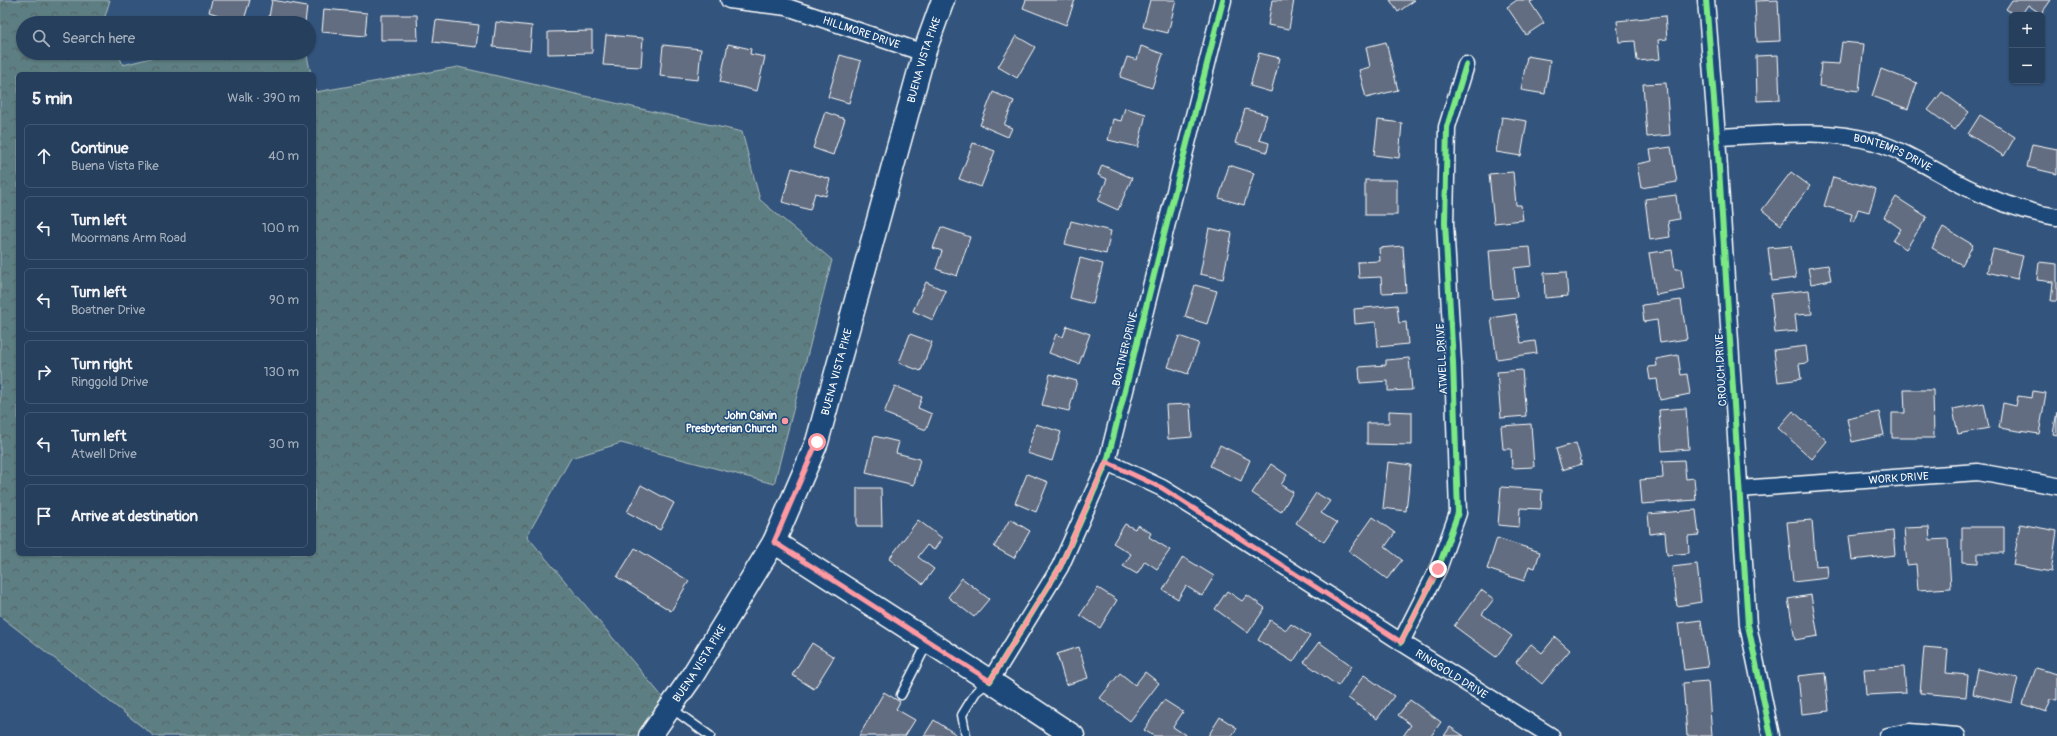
<!DOCTYPE html>
<meta charset="utf-8">
<style>
body{margin:0;font-family:Pangolin,sans-serif;background:#324a66;color:#f1f3f6}
.controls{position:absolute;right:12px;top:12px;display:grid;overflow:hidden;border-radius:6px;box-shadow:0 1px 3px #0004}
.controls button{width:36px;height:36px;display:grid;place-items:center;padding:0;border:0;border-bottom:1px solid #425872;background:#263f5d;color:#f1f3f6;font:20px sans-serif}
.stop{position:absolute;width:12px;height:12px;margin:-9px;border:3px solid #ff9aa2;border-radius:50%;background:#fff}
.stop.end{background:#ff9aa2;border-color:#fff;box-shadow:0 1px 4px #0008}
.list{margin:0;padding:0;list-style:none}
h2{display:flex;justify-content:space-between;align-items:center;height:52px;margin:0;padding:0 16px;font-size:17px}
h2 small{font-size:13px;font-weight:400;color:#a4afbc}
.list li{display:grid;grid-template-columns:26px 1fr auto;gap:12px;align-items:center;box-sizing:border-box;height:64px;margin:0 8px 8px;padding:0 8px;border:1px solid #425872;border-radius:6px}
.list b{display:block;font-size:15px;white-space:nowrap}
.list p{margin:0;font-size:13px;white-space:nowrap;color:#a4afbc}
.list em{font-size:13px;font-style:normal;color:#a4afbc}
.icon{flex:none;width:22px;height:22px;fill:none;stroke:currentColor;stroke-width:2;stroke-linecap:round;stroke-linejoin:round}
.map{position:relative;flex:none;width:2057px;height:736px;overflow:hidden}
.search{position:absolute;background:#263f5d;box-shadow:0 1px 3px #0004;left:16px;top:16px;width:300px;height:44px;display:flex;align-items:center;gap:10px;box-sizing:border-box;padding:0 14px;border-radius:22px;color:#a4afbc;font-size:15px}
.panel{position:absolute;background:#263f5d;box-shadow:0 1px 3px #0004;left:16px;top:72px;width:300px;height:484px;border-radius:6px}
.map>svg:first-child{display:block}
.forest{fill:url(#forest-crowns);stroke:#aebec0}
.building{fill:#626d81;stroke:#fff}
.lines{fill:none;stroke-linecap:round;stroke-linejoin:round}
.lane-casing{stroke:#fff;stroke-width:11}
.street-casing{stroke:#fff;stroke-width:19}
.secondary-casing{stroke:#fff;stroke-width:25}
.lane{stroke:#1f4a7a;stroke-width:8}
.street{stroke:#1f4a7a;stroke-width:16}
.secondary{stroke:#1f4a7a;stroke-width:22}
.cycleway-casing{stroke:#1f4a7a;stroke-width:8}
.cycleway{stroke:#7ce984;stroke-width:6}
.route{stroke:#ff9aa2;stroke-width:5}
.poi-dot{fill:#ff9aa2;stroke:#1f4a7a;stroke-width:1.5}
.labels{text-anchor:middle;dominant-baseline:central;stroke-width:3;stroke-linejoin:round;paint-order:stroke}
.street-label{font-size:11px;fill:#fff;stroke:#1f4a7a}
.poi-label{font-size:11px;font-weight:bold;fill:#fff;stroke:#1f4a7a;text-anchor:end}
</style>
<div class="map">
<svg width="2057" height="736" viewBox="0 0 2057 736">
<defs>
<pattern id="forest-crowns" width="20" height="18" patternUnits="userSpaceOnUse"><rect width="20" height="18" fill="#5d7e82"/><path d="M2 6a3 3 0 1 1 6 0M12 15a3 3 0 1 1 6 0" fill="none" stroke="#546567"/></pattern>
</defs>
<rect width="100%" height="100%" fill="#33547c"/>
<filter id="ink" filterUnits="userSpaceOnUse"><feTurbulence type="fractalNoise" baseFrequency=".025" numOctaves="2"/><feDisplacementMap in="SourceGraphic" scale="8" xChannelSelector="R" yChannelSelector="G"/><feConvolveMatrix kernelMatrix="1 2 1 2 8 2 1 2 1" color-interpolation-filters="sRGB"/></filter>
<g filter="url(#ink)">
<!-- forest -->
<path class="forest" d="M0 0H110L104 20 105 23H23V53H118L123 65 171 53H301L307 56 311 74H18V554H314V85L316 92 458 67 742 132 760 200 832 260 774 484 621 443 571 458 527 536 671 707 650 736H154L0 616Z"/>
<!-- building -->
<g class="building">
<path d="M212 0H250L243 23 209 12Z"/>
<path d="M272 0 307 6 305 23H268Z"/>
<path d="M1026 0H1075L1066 25 1023 8Z"/>
<path d="M1150 0H1176L1168 33 1143 27Z"/>
<path d="M1272 0H1294L1289 29 1268 25Z"/>
<path d="M1390 0H1415L1398 12Z"/>
<path d="M1517 0H1534L1530 2 1544 23 1526 35 1507 7Z"/>
<path d="M1778 0 1780 41 1757 42 1755 1Z"/>
<path d="M2012 0H2051L2041 14 2028 5 2021 15H2014L2006 9Z"/>
<path d="M324 9 367 13 365 36 322 32Z"/>
<path d="M381 15H417L418 40H381Z"/>
<path d="M1665 16 1667 39 1658 40 1660 59 1637 61 1635 41 1619 42 1617 21Z"/>
<path d="M436 20 479 25 476 47 433 42Z"/>
<path d="M496 22 532 26 530 51 493 47Z"/>
<path d="M592 31V53L548 54V32Z"/>
<path d="M606 35 643 38 641 67 603 65Z"/>
<path d="M1016 36 1035 47 1017 78 998 67Z"/>
<path d="M1386 42 1398 90 1366 98 1359 70 1370 67 1366 47Z"/>
<path d="M1842 42 1864 44 1859 91 1819 86 1821 63 1839 64Z"/>
<path d="M728 44 751 49 750 54 765 57 757 91 720 82Z"/>
<path d="M663 45 701 49 698 80 660 76Z"/>
<path d="M1141 46 1163 54 1152 88 1120 77 1127 57 1137 60Z"/>
<path d="M1259 53 1280 58 1271 92 1250 86Z"/>
<path d="M840 55 861 61 849 103 828 97Z"/>
<path d="M1778 55 1780 100 1757 101 1756 56Z"/>
<path d="M1527 56 1550 60 1545 94 1521 90Z"/>
<path d="M1881 69 1917 83 1908 109 1872 96Z"/>
<path d="M1666 83 1670 135 1647 137 1643 84Z"/>
<path d="M993 92 1014 101 1004 125 1012 128 1008 137 980 125Z"/>
<path d="M1942 92 1969 112 1955 130 1928 110Z"/>
<path d="M1125 108 1146 114 1138 147 1108 140 1113 119 1121 121Z"/>
<path d="M1245 109 1267 115 1259 140 1269 143 1267 152 1235 143Z"/>
<path d="M825 112 845 119 833 155 813 148Z"/>
<path d="M1980 115 2015 137 2004 156 1968 134Z"/>
<path d="M1502 117 1527 121 1521 156 1496 152Z"/>
<path d="M1378 120 1402 123 1399 158 1374 155Z"/>
<path d="M973 143 995 151 981 187 959 179Z"/>
<path d="M2032 144 2057 149V174L2027 167Z"/>
<path d="M1671 147 1677 182 1641 188 1637 164 1652 161 1650 150Z"/>
<path d="M1102 165 1132 178 1118 210 1098 201 1107 179 1098 175Z"/>
<path d="M1229 165 1254 173 1244 205 1219 198Z"/>
<path d="M792 168 830 179 826 196 815 193 810 210 782 202Z"/>
<path d="M1513 172 1516 205H1521L1523 220 1494 223 1489 174Z"/>
<path d="M1791 172 1810 186 1781 225 1762 210Z"/>
<path d="M1833 177 1876 189 1869 212 1858 209 1854 222 1850 221 1852 214 1824 206Z"/>
<rect x="1365" y="180" width="32" height="35"/>
<path d="M1676 195 1679 219 1668 221 1670 237 1650 240 1645 199Z"/>
<path d="M1896 197 1927 217 1906 249 1893 241 1901 229 1884 217Z"/>
<path d="M1071 221 1111 231 1106 254 1065 244Z"/>
<path d="M941 227 970 237 957 276 936 269 942 251 933 248Z"/>
<path d="M1943 227 1973 245 1962 265 1932 248Z"/>
<path d="M1209 228 1232 233 1223 279 1200 274Z"/>
<path d="M1403 246 1406 292 1382 293 1381 277 1359 278 1358 262 1380 261 1379 248Z"/>
<path d="M1791 246 1796 278 1772 281 1768 248Z"/>
<path d="M1530 247 1532 266 1514 268 1517 297 1493 299 1489 250Z"/>
<path d="M1993 249 2023 256 2017 279 1987 272Z"/>
<path d="M1672 250 1675 269H1681L1684 290 1656 295 1649 253Z"/>
<path d="M1080 258 1103 264 1093 304 1070 298Z"/>
<path d="M2039 262 2057 264V301H2051L2053 282 2037 280Z"/>
<path d="M1828 265 1831 280 1811 284 1808 268Z"/>
<path d="M1566 272 1568 296 1545 298 1544 273Z"/>
<path d="M926 282 946 291 933 320 913 311Z"/>
<path d="M1195 285 1217 291 1207 324 1185 317Z"/>
<path d="M1809 290 1812 314 1795 315 1797 331 1775 333 1771 294Z"/>
<path d="M1681 300 1687 339 1660 343 1657 320 1644 322 1642 305Z"/>
<path d="M1397 305 1399 323 1406 322 1408 344 1378 347 1376 322 1355 324 1354 309Z"/>
<path d="M1516 314 1521 343 1535 341 1537 353 1497 359 1491 318Z"/>
<path d="M1067 326 1090 334 1079 364 1049 353 1056 334 1063 337Z"/>
<path d="M910 334 932 342 921 371 899 363Z"/>
<path d="M1179 336 1199 343 1188 374 1168 367Z"/>
<path d="M1806 346 1808 363 1799 364 1801 379 1778 382 1774 350Z"/>
<path d="M1678 355 1681 375 1687 374 1690 394 1660 400 1657 379 1650 380 1648 367 1657 366 1656 359Z"/>
<path d="M1409 358 1412 390 1388 391V381L1360 383 1359 367 1386 365V360Z"/>
<path d="M1522 370 1526 416 1501 418 1497 372Z"/>
<path d="M1050 374 1077 381 1069 411 1042 405Z"/>
<path d="M895 386 922 397 918 408 932 414 926 430 884 413Z"/>
<path d="M1904 390H1933L1934 438H1892V413H1905Z"/>
<path d="M2033 391 2046 393 2039 434 1999 428 2003 403 2016 406 2018 396 2032 398Z"/>
<path d="M1984 403 1989 428 1958 434 1953 409Z"/>
<path d="M1190 404 1192 437 1168 439 1166 405Z"/>
<path d="M1686 408 1689 449 1662 451 1659 410Z"/>
<path d="M1389 411 1412 412V445L1367 444V423H1389Z"/>
<path d="M1793 411 1827 441 1812 459 1778 428Z"/>
<path d="M1879 412 1884 435 1852 442 1847 419Z"/>
<path d="M2057 412V435L2053 434Z"/>
<path d="M1036 424 1061 432 1052 461 1027 453Z"/>
<path d="M1531 424 1534 467 1512 468 1511 449H1503L1501 426Z"/>
<path d="M874 436 899 442 896 453 920 459 914 485 866 473Z"/>
<path d="M1576 443 1582 464 1562 470 1556 449Z"/>
<path d="M1220 445 1250 460 1241 481 1210 466Z"/>
<path d="M1684 460 1686 479 1694 478 1696 500 1642 504 1640 480 1663 478 1662 461Z"/>
<path d="M1388 462 1411 465 1406 511 1383 508Z"/>
<path d="M1271 464 1287 475 1281 485 1293 492 1281 512 1252 493Z"/>
<path d="M1027 474 1048 482 1036 512 1015 503Z"/>
<path d="M641 485 674 503 660 530 627 512Z"/>
<path d="M1501 487 1542 490 1541 509 1520 508 1519 527 1498 525Z"/>
<path d="M857 488H881L882 526H857Z"/>
<path d="M1316 493 1330 501 1321 513 1337 523 1324 542 1296 523Z"/>
<path d="M1696 510 1699 535 1688 536 1689 553 1667 555 1665 532 1650 534 1648 514Z"/>
<path d="M1373 517 1395 533 1385 547 1402 560 1387 579 1349 551Z"/>
<path d="M1010 519 1030 531 1014 558 994 547Z"/>
<path d="M918 520 942 538 934 550 927 545 918 557 934 569 923 584 889 559Z"/>
<path d="M1812 520 1816 566 1827 565 1828 578 1793 582 1787 522Z"/>
<path d="M1125 524 1135 529 1137 525 1151 533 1149 537 1170 550 1157 569 1145 561 1137 574 1123 566 1131 554 1113 543Z"/>
<path d="M2020 524 2057 531 2051 572 2013 565Z"/>
<path d="M1929 527 1930 540 1948 539 1951 588 1918 590 1916 564 1907 565 1904 528Z"/>
<path d="M1962 527H2004V553H1978V563L1962 562Z"/>
<path d="M1893 531 1895 555 1852 560 1849 536Z"/>
<path d="M1497 538 1540 552 1535 568 1529 566 1524 581 1487 569Z"/>
<path d="M635 548 689 581 671 611 617 577Z"/>
<path d="M1183 557 1214 576 1202 596 1186 586 1178 599 1163 590Z"/>
<path d="M1697 564 1701 602 1677 606 1672 567Z"/>
<path d="M962 578 989 599 974 617 948 597Z"/>
<path d="M1098 588 1117 600 1100 628 1080 615Z"/>
<path d="M1481 590 1494 599 1482 614 1512 636 1496 657 1454 626Z"/>
<path d="M1227 591 1242 601 1247 595 1265 608 1248 633 1215 609Z"/>
<path d="M1811 595 1818 636 1795 640 1788 599Z"/>
<path d="M1270 620 1286 630 1291 624 1310 636 1293 662 1258 640Z"/>
<path d="M1701 620 1708 667 1684 670 1678 623Z"/>
<path d="M1555 637 1570 650 1542 684 1516 662 1531 644 1542 653Z"/>
<path d="M1319 642 1352 666 1338 686 1304 662Z"/>
<path d="M812 643 834 657 814 689 792 675Z"/>
<path d="M1079 647 1088 678 1066 685 1057 654Z"/>
<path d="M1924 647 1948 649 1946 673 1968 675 1966 697 1920 693Z"/>
<path d="M1904 667 1906 693 1866 695 1864 669Z"/>
<path d="M2036 668 2057 674V700L2051 699 2046 712 2023 704Z"/>
<path d="M1978 669 2018 678 2012 703 1973 694Z"/>
<path d="M1145 672 1159 683 1130 721 1100 698 1120 673 1135 685Z"/>
<path d="M1825 673 1829 711 1802 714 1798 676Z"/>
<path d="M1364 675 1394 696 1377 719 1348 698Z"/>
<path d="M1708 681 1712 736H1687L1683 683Z"/>
<path d="M884 692 900 702 896 709 915 720 905 736H859Z"/>
<path d="M1164 700 1183 712 1173 727 1187 736H1154L1144 730Z"/>
<path d="M1410 700 1441 722 1431 736H1403L1411 725 1398 715Z"/>
<path d="M1220 717 1237 728 1232 736H1208Z"/>
<path d="M934 720 957 735 956 736H924Z"/>
<path d="M1450 727 1464 736H1444Z"/>
</g>
<g class="lines">
<!-- lane casing -->
<g class="lane-casing">
<g id="lane">
<path d="M901 695 928 642"/>
<path d="M671 708 710 736"/>
<path d="M966 736 962 715 976 692 990 681"/>
</g>
</g>
<!-- street casing -->
<g class="street-casing">
<g id="street">
<path id="s1" d="M729 0 787 7 924 53"/>
<path d="M1706 0 1717 137 1748 625 1771 736"/>
<path id="s2" d="M1717 137C1769 135 1824 128 1875 142 1908 152 1937 173 1968 188 1997 202 2025 212 2057 217"/>
<path id="s3" d="M1107 462 1162 488 1199 511 1401 642 1551 736"/>
<path id="s4" d="M1739 489 1978 472 2057 486"/>
<path d="M1401 642 1438 569 1458 513 1453 362 1445 223 1447 127 1466 65"/>
<path d="M990 681 1060 567 1107 462 1223 0"/>
<path d="M1888 736 1909 732 1957 736"/>
</g>
</g>
<!-- secondary casing -->
<g class="secondary-casing">
<g id="secondary">
<path d="M774 542 990 681 1073 736"/>
<path id="s5" d="M650 736 691 678 774 542 817 442 924 53 943 0"/>
</g>
</g>
<!-- lane -->
<use href="#lane" class="lane"/>
<!-- street -->
<use href="#street" class="street"/>
<!-- secondary -->
<use href="#secondary" class="secondary"/>
<!-- cycleway casing -->
<g class="cycleway-casing">
<g id="cycleway">
<path d="M1706 0 1717 137 1748 625 1771 736"/>
<path d="M1401 642 1438 569 1458 513 1453 362 1445 223 1447 127 1466 65"/>
<path d="M990 681 1060 567 1107 462 1223 0"/>
</g>
</g>
<!-- cycleway -->
<use href="#cycleway" class="cycleway"/>
</g>
</g>
<g class="lines" filter="url(#ink)">
<!-- route -->
<path class="route" d="M817 442 774 542 990 681 1060 567 1106 462 1162 488 1401 642 1438 569"/>
</g>
<!-- markers -->
<circle class="poi-dot" cx="785" cy="421" r="4"/>
<g class="labels">
<!-- street labels -->
<g class="street-label">
<text stroke="none"><textPath href="#s1" startOffset="137">HILLMORE DRIVE</textPath></text>
<text stroke="none"><textPath href="#s5" startOffset="736">BUENA VISTA PIKE</textPath></text>
<text stroke="none"><textPath href="#s2" startOffset="179">BONTEMPS DRIVE</textPath></text>
<text transform="translate(1125 349) rotate(-76)">BOATNER DRIVE</text>
<text transform="translate(1442 359) rotate(-93)">ATWELL DRIVE</text>
<text transform="translate(1721 370) rotate(-93)">CROUCH DRIVE</text>
<text stroke="none"><textPath href="#s5" startOffset="412">BUENA VISTA PIKE</textPath></text>
<text stroke="none"><textPath href="#s4" startOffset="160">WORK DRIVE</textPath></text>
<text stroke="none"><textPath href="#s5" startOffset="88">BUENA VISTA PIKE</textPath></text>
<text stroke="none"><textPath href="#s3" startOffset="405">RINGGOLD DRIVE</textPath></text>
</g>
<!-- poi labels -->
<g class="poi-label">
<text x="777" y="415">John Calvin<tspan x="777" dy="13">Presbyterian Church</tspan></text>
</g>
</g>
</svg>
<div class="controls">
<button>+</button>
<button>−</button>
</div>
<div class="stop" style="left:817px;top:442px"></div>
<div class="stop end" style="left:1438px;top:569px"></div>
<div class="search"><svg class="icon" aria-label="search" viewBox="0 0 24 24"><circle cx="10" cy="10" r="6"/><path d="M15 15l6 6"/></svg>Search here</div>
<section class="panel">
<h2>5 min<small>Walk · 390 m</small></h2>
<ul class="list">
<li><svg class="icon" aria-label="ahead" viewBox="0 0 24 24"><path d="M12 20V5M6 11l6-6 6 6"/></svg><div><b>Continue</b><p>Buena Vista Pike</p></div><em>40 m</em></li>
<li><svg class="icon" aria-label="left" viewBox="0 0 24 24"><path d="M17 20v-9H6M10 6l-5 5 5 5"/></svg><div><b>Turn left</b><p>Moormans Arm Road</p></div><em>100 m</em></li>
<li><svg class="icon" aria-label="left" viewBox="0 0 24 24"><path d="M17 20v-9H6M10 6l-5 5 5 5"/></svg><div><b>Turn left</b><p>Boatner Drive</p></div><em>90 m</em></li>
<li><svg class="icon" aria-label="right" viewBox="0 0 24 24"><path d="M7 20v-9h11M14 6l5 5-5 5"/></svg><div><b>Turn right</b><p>Ringgold Drive</p></div><em>130 m</em></li>
<li><svg class="icon" aria-label="left" viewBox="0 0 24 24"><path d="M17 20v-9H6M10 6l-5 5 5 5"/></svg><div><b>Turn left</b><p>Atwell Drive</p></div><em>30 m</em></li>
<li><svg class="icon" aria-label="arrive" viewBox="0 0 24 24"><path d="M6 21V4h12l-3 4 3 4H6"/></svg><div><b>Arrive at destination</b></div></li>
</ul>
</section>
</div>
